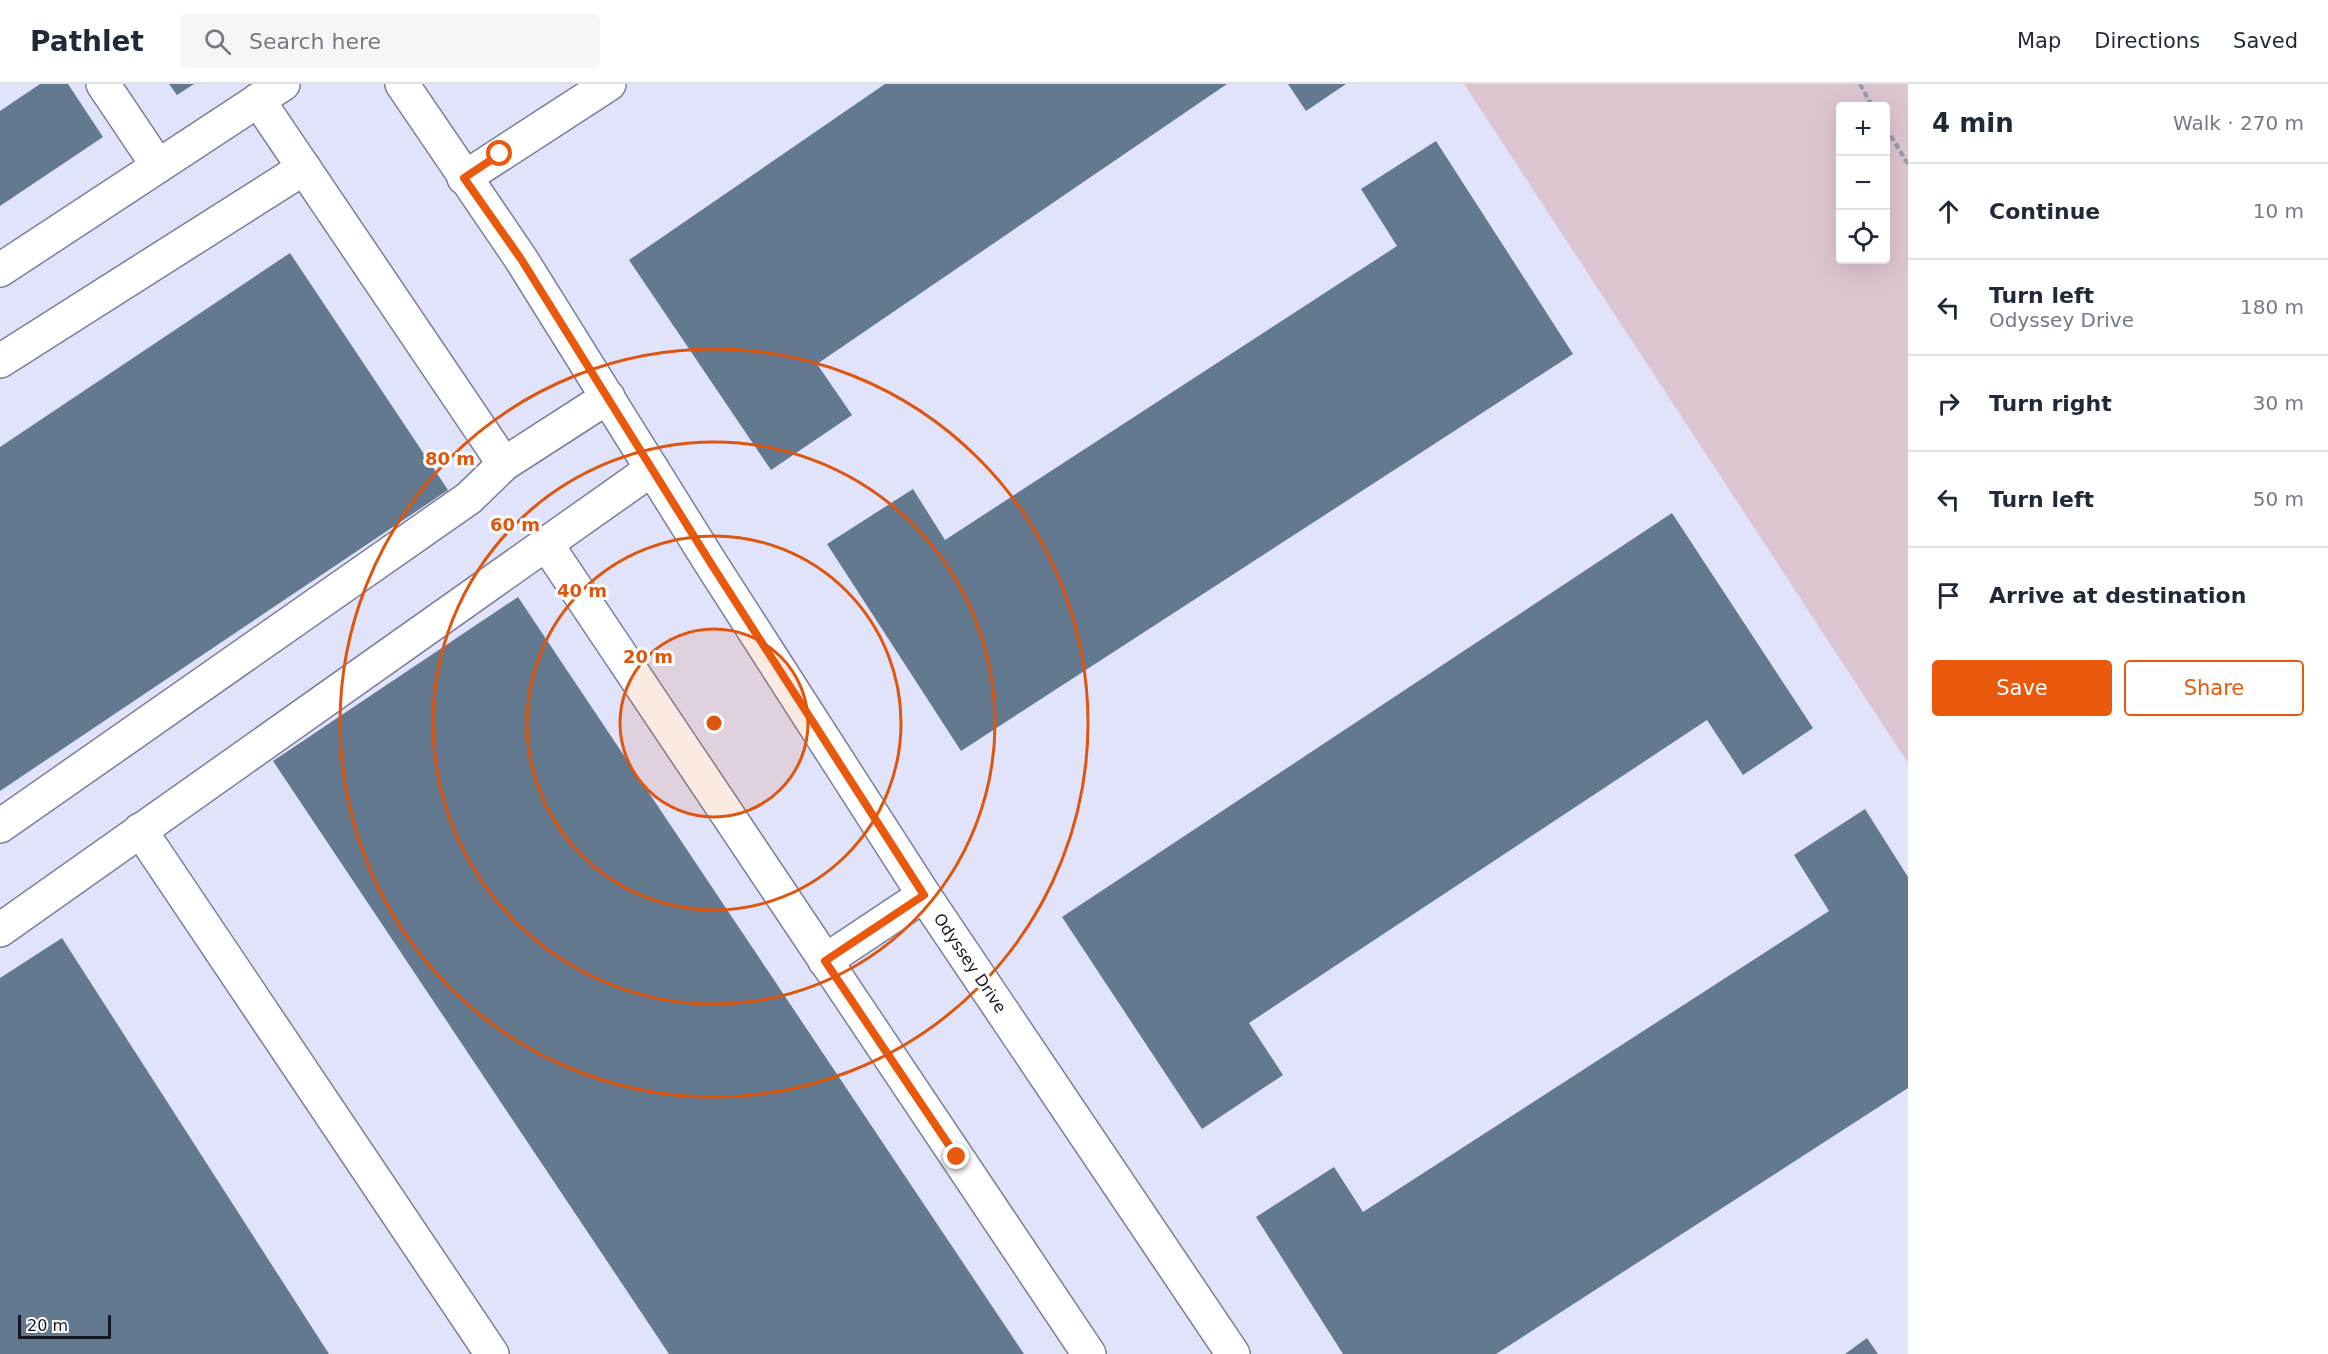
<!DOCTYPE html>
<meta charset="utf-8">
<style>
body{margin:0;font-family:"DejaVu Sans",sans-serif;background:#f6f6f7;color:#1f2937}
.controls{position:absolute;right:18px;top:18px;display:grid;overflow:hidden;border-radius:6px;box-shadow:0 6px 24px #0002}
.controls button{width:54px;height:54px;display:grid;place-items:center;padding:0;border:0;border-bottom:2px solid #e0e1e3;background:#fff;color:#1f2937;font:30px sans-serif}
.scale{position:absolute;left:18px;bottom:15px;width:93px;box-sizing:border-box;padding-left:6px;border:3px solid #171722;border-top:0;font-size:16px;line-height:21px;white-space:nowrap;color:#171722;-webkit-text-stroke:4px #fff;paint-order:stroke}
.stop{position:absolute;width:18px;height:18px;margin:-14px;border:4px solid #ea580c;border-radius:50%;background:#fff}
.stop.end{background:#ea580c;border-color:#fff;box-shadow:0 2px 6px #0008}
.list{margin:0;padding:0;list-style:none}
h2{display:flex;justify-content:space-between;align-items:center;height:78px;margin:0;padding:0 24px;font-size:26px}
h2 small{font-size:20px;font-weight:400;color:#747a83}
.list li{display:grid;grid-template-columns:39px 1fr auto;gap:18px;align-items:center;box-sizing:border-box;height:96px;padding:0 24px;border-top:2px solid #e0e1e3}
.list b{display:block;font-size:22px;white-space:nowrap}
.list p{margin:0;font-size:20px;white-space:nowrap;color:#747a83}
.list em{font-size:20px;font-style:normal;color:#747a83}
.actions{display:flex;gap:12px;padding:18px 24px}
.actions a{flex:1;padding:14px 0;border:2px solid #ea580c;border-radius:6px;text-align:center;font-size:21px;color:#ea580c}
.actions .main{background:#ea580c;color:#fff}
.icon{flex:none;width:33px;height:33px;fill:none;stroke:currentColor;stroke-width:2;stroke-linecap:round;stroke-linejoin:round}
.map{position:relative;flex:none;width:1908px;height:1270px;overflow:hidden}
header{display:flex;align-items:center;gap:36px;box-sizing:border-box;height:84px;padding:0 30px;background:#fff;border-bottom:2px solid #e0e1e3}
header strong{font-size:28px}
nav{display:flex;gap:33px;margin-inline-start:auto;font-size:21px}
.search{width:420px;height:54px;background:#f6f6f7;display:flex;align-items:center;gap:15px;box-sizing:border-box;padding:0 21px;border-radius:6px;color:#747a83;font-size:22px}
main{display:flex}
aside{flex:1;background:#fff}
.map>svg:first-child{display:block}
.green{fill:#ddc4d1;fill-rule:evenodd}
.building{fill:#63798f}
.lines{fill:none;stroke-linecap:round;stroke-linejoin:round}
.minor-casing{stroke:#7b7d98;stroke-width:36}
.path{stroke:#989aad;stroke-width:4;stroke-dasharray:6 3;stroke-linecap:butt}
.minor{stroke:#fff;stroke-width:33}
.route{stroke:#ea580c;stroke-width:8}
.ring{fill:none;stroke:#de560d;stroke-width:3}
.labels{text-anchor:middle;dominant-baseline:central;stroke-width:6;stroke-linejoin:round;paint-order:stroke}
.street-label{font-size:16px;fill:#171722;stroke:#fff}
.centre{fill:#de560d;stroke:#fff;stroke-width:3}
.ring-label{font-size:18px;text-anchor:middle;font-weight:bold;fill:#de560d;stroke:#fff;stroke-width:6;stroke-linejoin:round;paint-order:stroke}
</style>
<header>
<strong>Pathlet</strong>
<div class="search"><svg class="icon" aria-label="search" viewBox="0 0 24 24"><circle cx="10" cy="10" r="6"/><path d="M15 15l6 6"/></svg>Search here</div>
<nav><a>Map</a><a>Directions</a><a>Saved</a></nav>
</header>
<main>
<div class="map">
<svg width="1908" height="1270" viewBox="0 0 1908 1270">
<rect width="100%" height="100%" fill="#e1e3fb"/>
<!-- green -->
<path class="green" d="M1464 0H1908V679ZM1840 22H1886V176H1840Z"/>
<!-- building -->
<g class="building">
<path d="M40 0H68L103 53 0 122V27Z"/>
<path d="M169 0H194L177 11Z"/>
<path d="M885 0H1227L817 280 852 331 771 386 629 176Z"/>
<path d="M1288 0H1346L1306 27Z"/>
<path d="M1436 57 1573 270 961 667 827 460 913 405 945 456 1397 162 1361 105Z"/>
<path d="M290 169 448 406 0 707V363Z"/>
<path d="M1672 429 1813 644 1743 691 1707 636 1249 939 1283 991 1202 1045 1062 833Z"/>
<path d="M518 513 1024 1270H669L273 677Z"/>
<path d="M1865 725 1908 793V1004L1496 1270H1343L1256 1133 1334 1083 1363 1128 1829 827 1794 771Z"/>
<path d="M62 854 329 1270H0V894Z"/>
<path d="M1867 1254 1878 1270H1845Z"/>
</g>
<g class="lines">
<!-- minor casing -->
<g class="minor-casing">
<g id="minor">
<path d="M103 0 158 82"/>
<path d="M402 0 521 175 710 478 924 811 1233 1270"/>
<path d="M258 16 504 380 608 313"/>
<path d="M464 94 609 0"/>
<path d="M0 186 283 0"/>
<path d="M0 277 304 84"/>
<path d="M547 461 1089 1270"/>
<path d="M0 742 469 414 504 380"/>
<path d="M140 746 492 1270"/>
<path d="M0 846 652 385"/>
<path d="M825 877 924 811"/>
</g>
</g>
<!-- path -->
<g class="path">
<path d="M1860 0 1872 22"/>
<path d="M1886 44 1908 80"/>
</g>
<!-- minor -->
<use href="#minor" class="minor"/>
</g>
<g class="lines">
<!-- route -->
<path class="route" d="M500 70 464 94 521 175 710 478 924 811 825 877 957 1073"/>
</g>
<!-- distance rings -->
<circle cx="714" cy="639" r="94" fill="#de560d" fill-opacity=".12"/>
<g class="ring">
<circle cx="714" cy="639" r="94"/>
<circle cx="714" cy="639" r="187"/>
<circle cx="714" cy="639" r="281"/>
<circle cx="714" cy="639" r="374"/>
</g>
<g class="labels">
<!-- street labels -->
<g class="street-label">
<text transform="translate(970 879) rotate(56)">Odyssey Drive</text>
</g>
</g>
<circle cx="714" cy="639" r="9" class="centre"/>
<g class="ring-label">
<text x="450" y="381">80 m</text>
<text x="515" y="447">60 m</text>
<text x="582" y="513">40 m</text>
<text x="648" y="579">20 m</text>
</g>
</svg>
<div class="controls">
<button>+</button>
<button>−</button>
<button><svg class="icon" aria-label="locate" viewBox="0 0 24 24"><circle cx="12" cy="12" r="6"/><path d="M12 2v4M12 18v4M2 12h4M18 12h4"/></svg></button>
</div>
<div class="scale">20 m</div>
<div class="stop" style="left:500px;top:70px"></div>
<div class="stop end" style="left:957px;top:1073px"></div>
</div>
<aside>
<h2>4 min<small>Walk · 270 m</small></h2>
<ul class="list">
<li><svg class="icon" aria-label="ahead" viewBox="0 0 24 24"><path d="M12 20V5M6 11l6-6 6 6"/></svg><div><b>Continue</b></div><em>10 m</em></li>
<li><svg class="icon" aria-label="left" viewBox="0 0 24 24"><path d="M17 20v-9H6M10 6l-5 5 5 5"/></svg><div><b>Turn left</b><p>Odyssey Drive</p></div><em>180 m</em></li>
<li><svg class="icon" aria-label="right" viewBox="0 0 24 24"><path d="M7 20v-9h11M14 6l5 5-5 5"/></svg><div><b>Turn right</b></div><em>30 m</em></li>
<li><svg class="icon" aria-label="left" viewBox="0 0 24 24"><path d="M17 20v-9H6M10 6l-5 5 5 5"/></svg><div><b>Turn left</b></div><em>50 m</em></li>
<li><svg class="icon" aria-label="arrive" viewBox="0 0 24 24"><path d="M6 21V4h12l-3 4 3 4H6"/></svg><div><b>Arrive at destination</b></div></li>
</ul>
<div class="actions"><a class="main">Save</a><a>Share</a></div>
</aside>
</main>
